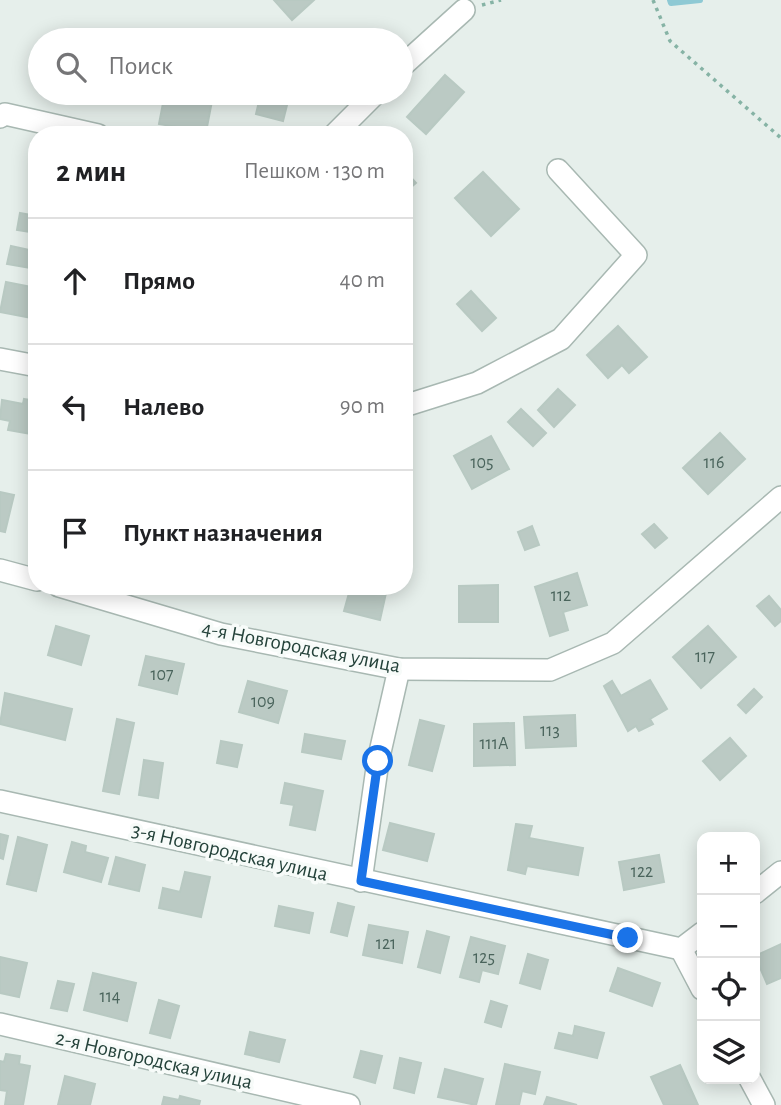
<!DOCTYPE html>
<html lang="ru">
<meta charset="utf-8">
<style>
body{margin:0;font-family:"Alegreya Sans",sans-serif;background:#f6f6f6;color:#202124}
.controls{position:absolute;right:21px;bottom:21px;display:grid;overflow:hidden;border-radius:14px;box-shadow:0 4px 18px #0003}
.controls button{width:63px;height:63px;display:grid;place-items:center;padding:0;border:0;border-bottom:2px solid #e0e0e0;background:#fff;color:#202124;font:35px sans-serif}
.stop{position:absolute;width:21px;height:21px;margin:-16px;border:5px solid #1a73e8;border-radius:50%;background:#fff}
.stop.end{background:#1a73e8;border-color:#fff;box-shadow:0 2px 7px #0008}
.list{margin:0;padding:0;list-style:none}
h2{display:flex;justify-content:space-between;align-items:center;height:91px;margin:0;padding:0 28px;font-size:30px}
h2 small{font-size:23px;font-weight:400;color:#757577}
.list li{display:grid;grid-template-columns:46px 1fr auto;gap:21px;align-items:center;box-sizing:border-box;height:126px;padding:0 28px;border-top:2px solid #e0e0e0}
.list b{display:block;font-size:26px;white-space:nowrap}
.list em{font-size:23px;font-style:normal;color:#757577}
.icon{flex:none;width:38px;height:38px;fill:none;stroke:currentColor;stroke-width:2;stroke-linecap:round;stroke-linejoin:round}
.map{position:relative;flex:none;width:781px;height:1105px;overflow:hidden}
.search{position:absolute;background:#fff;box-shadow:0 4px 18px #0003;left:28px;top:28px;width:385px;height:77px;display:flex;align-items:center;gap:18px;box-sizing:border-box;padding:0 24px;border-radius:38px;color:#757577;font-size:26px}
.panel{position:absolute;background:#fff;box-shadow:0 4px 18px #0003;left:28px;top:126px;width:385px;height:469px;border-radius:28px}
.map>svg:first-child{display:block}
.lines{fill:none;stroke-linecap:round;stroke-linejoin:round}
.stream{stroke:#8ec9d4;stroke-width:6}
.building{fill:#bbcac4;stroke:#b8c9c2;stroke-width:2}
.minor-casing{stroke:#a8b8b2;stroke-width:24}
.path{stroke:#86b3a5;stroke-width:3.5;stroke-dasharray:3.5 5;stroke-linecap:butt}
.minor{stroke:#fff;stroke-width:21}
.route{stroke:#1a73e8;stroke-width:9}
.labels{text-anchor:middle;dominant-baseline:central;stroke-width:7;stroke-linejoin:round;paint-order:stroke}
.number-label{font-size:18px;fill:#4a645c}
.street-label{font-size:21px;fill:#24423a;stroke:#f7fbf9}
</style>
<div class="map">
<svg width="781" height="1105" viewBox="0 0 781 1105">
<rect width="100%" height="100%" fill="#e6efeb"/>
<g class="lines">
<!-- stream -->
<path class="stream" d="M670 0 671 3 700 0"/>
</g>
<!-- building -->
<g class="building">
<path d="M274 0H314L292 20Z"/>
<path d="M445 75 464 92 426 134 407 117Z"/>
<path d="M77 93H100L99 97Z"/>
<path d="M165 93 212 101 206 132 159 124Z"/>
<path d="M261 93H290L283 121 256 114Z"/>
<path d="M404 170 416 183 404 193Z"/>
<path d="M483 172 519 209 491 236 455 198Z"/>
<path d="M20 213 37 216V233L17 230Z"/>
<path d="M11 246 34 251 31 268 7 264Z"/>
<path d="M6 282 37 288V319L0 312Z"/>
<path d="M471 291 496 318 482 331 457 304Z"/>
<path d="M618 326 647 357 629 373 622 365 608 378 587 355Z"/>
<path d="M558 389 575 405 554 427 538 410Z"/>
<path d="M24 399 37 401V435L8 430 10 421 0 419 2 400 23 404Z"/>
<path d="M521 409 546 433 533 446 508 422Z"/>
<path d="M720 433 745 459 708 494 683 468Z"/>
<path d="M491 436 509 469 472 489 454 456Z"/>
<path d="M0 492 14 495 5 532 0 531Z"/>
<path d="M654 524 667 538 655 548 642 534Z"/>
<path d="M532 526 539 545 525 550 518 532Z"/>
<path d="M577 573 587 605 563 612 568 630 550 636 535 587Z"/>
<path d="M498 585V622H459V586Z"/>
<path d="M351 586 386 593 380 620 344 611Z"/>
<path d="M769 596 781 610V621L775 626 757 606Z"/>
<path d="M56 626 89 636 81 665 48 655Z"/>
<path d="M708 626 736 657 701 688 673 657Z"/>
<path d="M146 656 184 664 177 694 139 685Z"/>
<path d="M650 680 667 709 650 719 653 724 639 731 636 726 628 731 604 686 612 681 621 696Z"/>
<path d="M248 681 287 691 278 723 239 712Z"/>
<path d="M754 689 762 697 746 713 738 705Z"/>
<path d="M5 693 72 709 65 740 0 724Z"/>
<path d="M575 715 576 746 526 748 524 717Z"/>
<path d="M117 719 134 723 119 794 103 791Z"/>
<path d="M420 720 444 726 432 771 409 765Z"/>
<path d="M514 723 515 765 474 766V724Z"/>
<path d="M305 734 345 741 341 759 302 752Z"/>
<path d="M730 738 746 756 720 780 703 761Z"/>
<path d="M221 741 242 745 237 767 217 763Z"/>
<path d="M144 760 163 763 158 798 139 795Z"/>
<path d="M285 783 323 791 315 830 290 825 294 805 281 803Z"/>
<path d="M390 823 434 834 427 861 383 850Z"/>
<path d="M516 824 532 826 529 838 583 848 578 875 527 866 525 874 508 870Z"/>
<path d="M0 834 8 836 3 859 0 858Z"/>
<path d="M18 837 47 845 36 891 7 884Z"/>
<path d="M72 842 86 846 85 852 108 858 101 882 64 872Z"/>
<path d="M659 855 664 882 624 890 619 862Z"/>
<path d="M116 857 145 865 139 891 109 884Z"/>
<path d="M185 872 210 877 201 917 159 908 163 888 180 892Z"/>
<path d="M338 903 354 907 347 936 331 932Z"/>
<path d="M279 906 313 913 309 933 275 926Z"/>
<path d="M369 925 408 932 402 963 363 955Z"/>
<path d="M427 931 449 937 440 973 418 967Z"/>
<path d="M471 937 505 946 498 974 482 970 479 982 460 977Z"/>
<path d="M781 944V978L767 984 755 956Z"/>
<path d="M528 954 548 960 540 989 520 983Z"/>
<path d="M0 957 27 963 19 997 0 993Z"/>
<path d="M618 968 660 983 652 1006 610 991Z"/>
<path d="M93 973 136 983 127 1021 84 1010Z"/>
<path d="M58 981 74 984 67 1011 51 1008Z"/>
<path d="M159 1000 179 1006 170 1038 150 1033Z"/>
<path d="M491 1001 507 1006 501 1027 485 1022Z"/>
<path d="M575 1026 604 1033 597 1058 555 1048 559 1033 573 1036Z"/>
<path d="M250 1032 285 1040 279 1062 245 1054Z"/>
<path d="M361 1051 382 1056 375 1083 354 1077Z"/>
<path d="M6 1054 20 1056 19 1064 30 1066 23 1105H5L7 1091 0 1090V1061L4 1062Z"/>
<path d="M400 1058 421 1063 414 1093 394 1088Z"/>
<path d="M505 1064 540 1072 535 1094 522 1091 519 1105H496Z"/>
<path d="M680 1065 698 1105H664L651 1077Z"/>
<path d="M445 1069 483 1079 476 1105 438 1097Z"/>
<path d="M65 1076 95 1084 90 1105H58Z"/>
<path d="M180 1096 200 1101 199 1105H162L164 1097 179 1100Z"/>
<path d="M547 1097 577 1105H544Z"/>
</g>
<g class="lines">
<!-- minor casing -->
<g class="minor-casing">
<g id="minor">
<path d="M401 67 464 10"/>
<path d="M0 117 5 114 98 135"/>
<path d="M334 135 376 93"/>
<path d="M0 359 37 366"/>
<path d="M404 406 477 383 561 339 636 255 558 170"/>
<path d="M0 570 37 580"/>
<path d="M59 586 221 634 399 669 550 670 613 643 781 497"/>
<path d="M0 801 681 949 702 933"/>
<path d="M361 881 378 761 399 669"/>
<path d="M755 893 781 872"/>
<path d="M681 949 702 989"/>
<path d="M0 1024 349 1105"/>
<path d="M750 1079 764 1105"/>
</g>
</g>
<!-- path -->
<g class="path">
<path d="M653 0 670 41 781 138"/>
<path d="M482 5 501 0"/>
</g>
<!-- minor -->
<use href="#minor" class="minor"/>
</g>
<g class="lines">
<!-- route -->
<path class="route" d="M378 761 361 881 628 938"/>
</g>
<g class="labels">
<!-- number labels -->
<g class="number-label">
<text x="482" y="463">105</text>
<text x="714" y="463">116</text>
<text x="561" y="596">112</text>
<text x="705" y="657">117</text>
<text x="162" y="675">107</text>
<text x="263" y="702">109</text>
<text x="550" y="731">113</text>
<text x="494" y="744">111А</text>
<text x="642" y="872">122</text>
<text x="386" y="944">121</text>
<text x="484" y="958">125</text>
<text x="110" y="997">114</text>
</g>
<!-- street labels -->
<g class="street-label">
<text transform="translate(301 647) rotate(11)">4-я Новгородская улица</text>
<text transform="translate(230 852) rotate(13)">3-я Новгородская улица</text>
<text transform="translate(154 1060) rotate(13)">2-я Новгородская улица</text>
</g>
</g>
</svg>
<div class="controls">
<button>+</button>
<button>−</button>
<button><svg class="icon" aria-label="locate" viewBox="0 0 24 24"><circle cx="12" cy="12" r="6"/><path d="M12 2v4M12 18v4M2 12h4M18 12h4"/></svg></button>
<button><svg class="icon" aria-label="layers" viewBox="0 0 24 24"><path d="M12 4l9 5-9 5-9-5zM3 14l9 5 9-5"/></svg></button>
</div>
<div class="stop" style="left:378px;top:761px"></div>
<div class="stop end" style="left:628px;top:938px"></div>
<div class="search"><svg class="icon" aria-label="search" viewBox="0 0 24 24"><circle cx="10" cy="10" r="6"/><path d="M15 15l6 6"/></svg>Поиск</div>
<section class="panel">
<h2>2 мин<small>Пешком · 130 m</small></h2>
<ul class="list">
<li><svg class="icon" aria-label="ahead" viewBox="0 0 24 24"><path d="M12 20V5M6 11l6-6 6 6"/></svg><div><b>Прямо</b></div><em>40 m</em></li>
<li><svg class="icon" aria-label="left" viewBox="0 0 24 24"><path d="M17 20v-9H6M10 6l-5 5 5 5"/></svg><div><b>Налево</b></div><em>90 m</em></li>
<li><svg class="icon" aria-label="arrive" viewBox="0 0 24 24"><path d="M6 21V4h12l-3 4 3 4H6"/></svg><div><b>Пункт назначения</b></div></li>
</ul>
</section>
</div>
